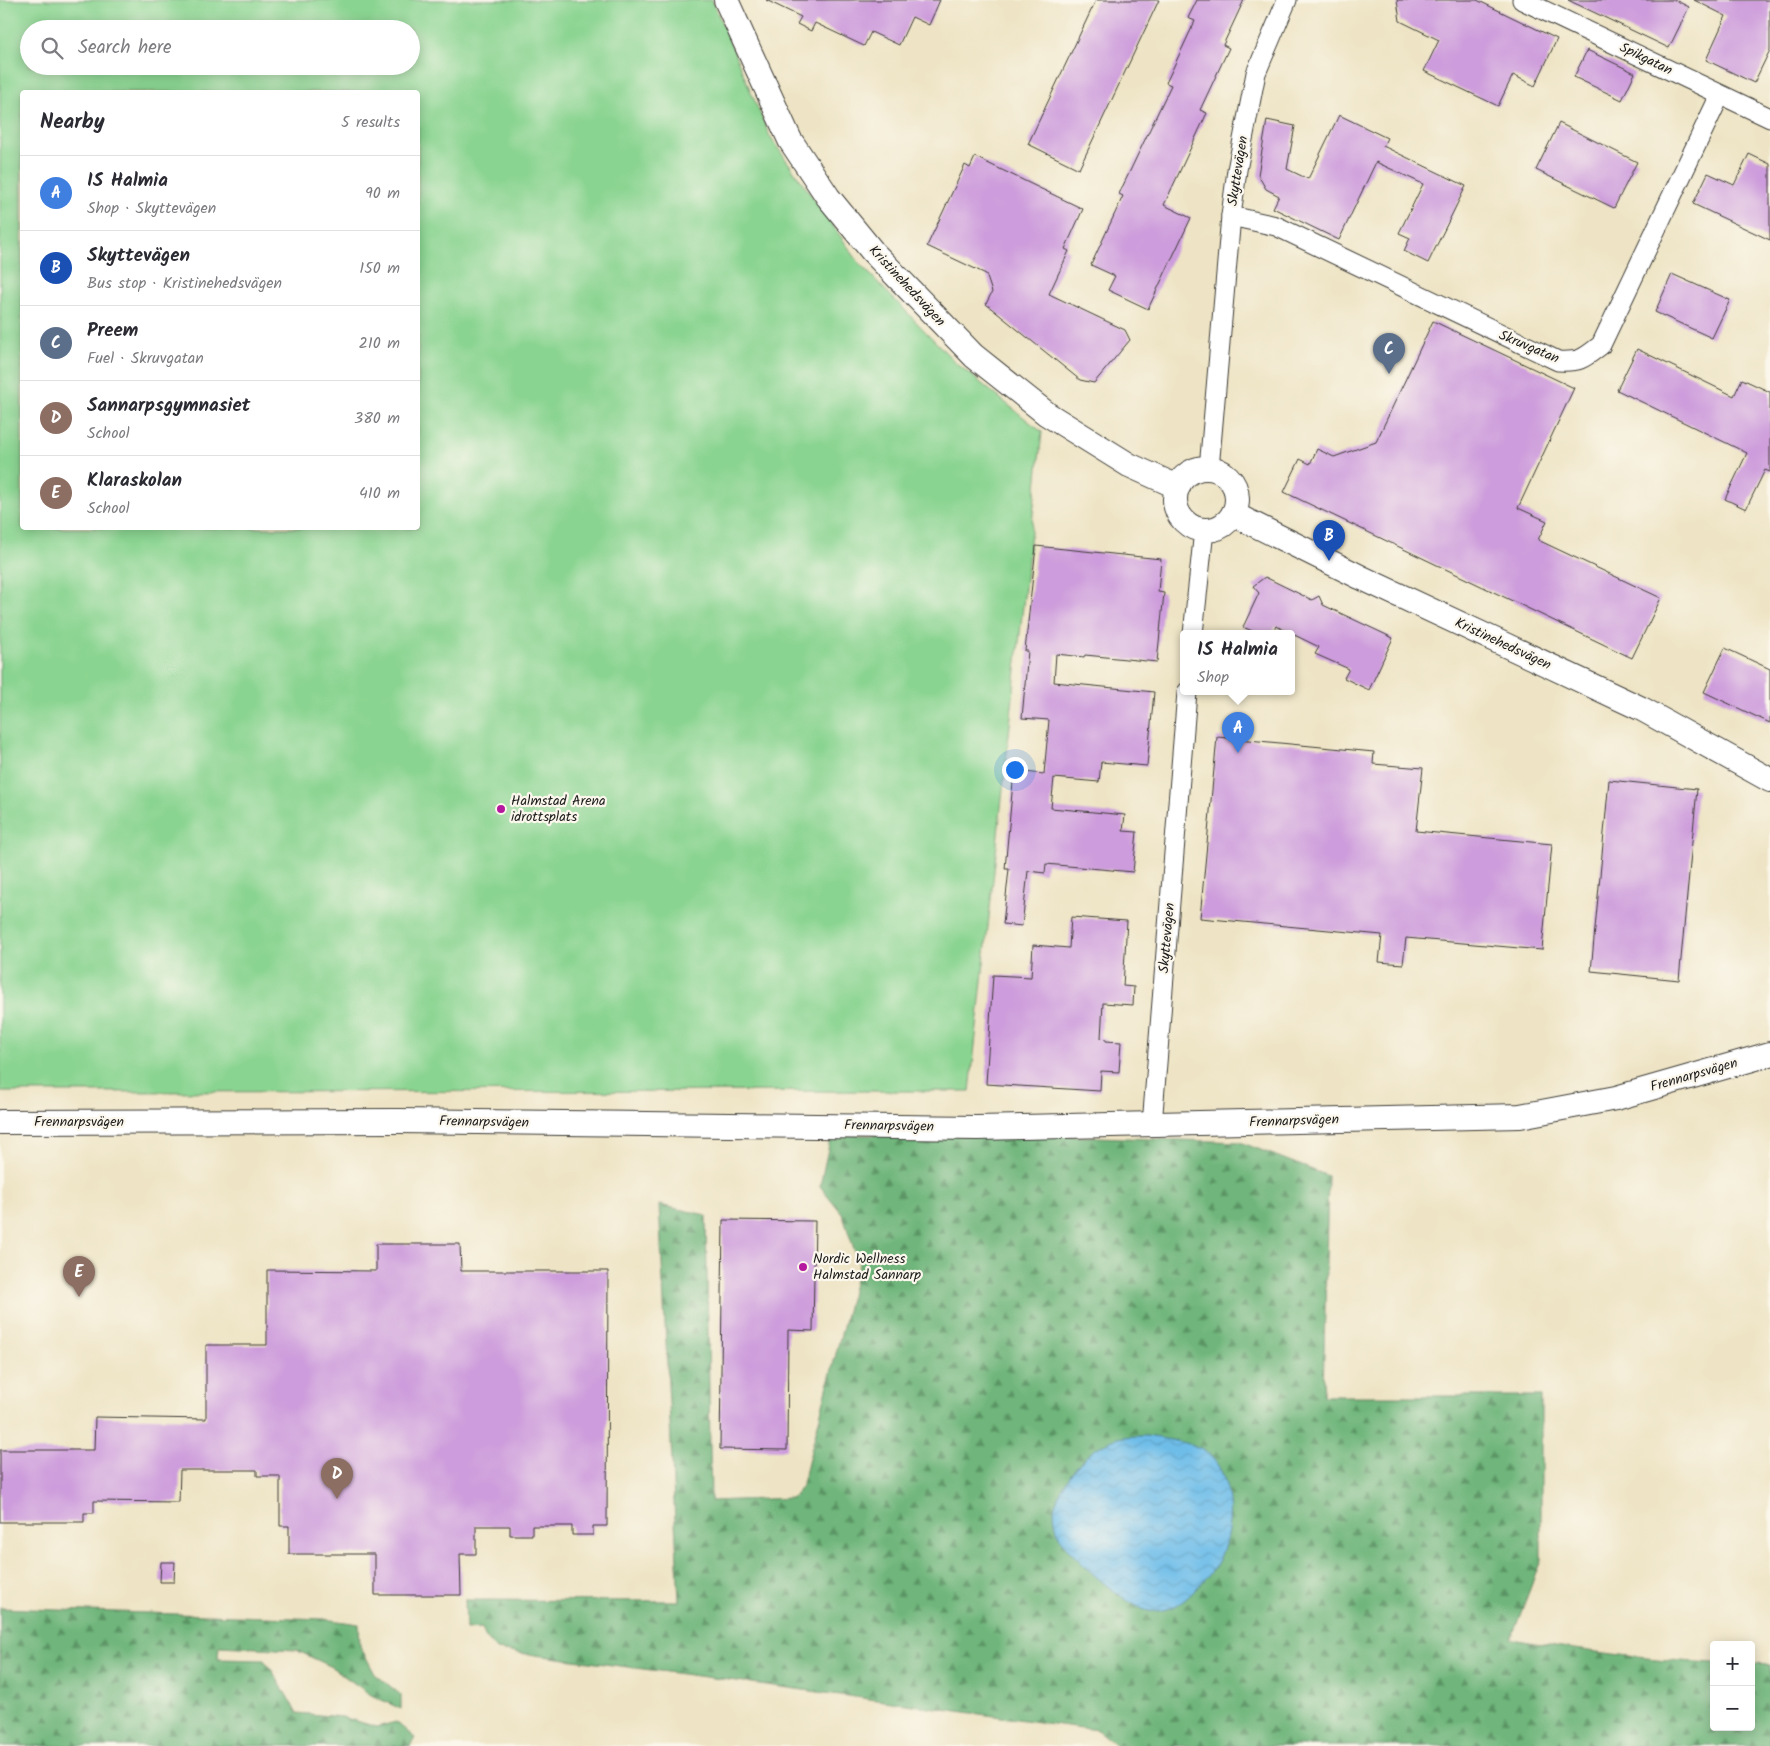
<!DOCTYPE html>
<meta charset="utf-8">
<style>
body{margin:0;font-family:Kalam,sans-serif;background:#f2f2f3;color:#2b2b33}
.controls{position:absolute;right:15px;bottom:15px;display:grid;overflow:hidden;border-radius:5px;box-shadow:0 2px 12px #0003}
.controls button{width:45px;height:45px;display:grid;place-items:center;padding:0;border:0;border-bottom:1px solid #e1e1e2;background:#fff;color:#2b2b33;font:25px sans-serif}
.you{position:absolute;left:1014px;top:769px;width:18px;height:18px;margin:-12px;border:4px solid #fff;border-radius:50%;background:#1a73e8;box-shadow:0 0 0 8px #1a73e833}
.badge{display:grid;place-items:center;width:32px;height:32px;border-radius:50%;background:#0b8043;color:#fff;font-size:16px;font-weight:700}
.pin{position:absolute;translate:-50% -41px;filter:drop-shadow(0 1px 2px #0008)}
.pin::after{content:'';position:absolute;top:26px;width:18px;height:15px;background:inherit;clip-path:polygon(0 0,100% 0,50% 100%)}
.popup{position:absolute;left:1180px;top:630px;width:115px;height:65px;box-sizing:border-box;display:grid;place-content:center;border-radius:5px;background:#fff;filter:drop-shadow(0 1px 4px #0005);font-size:16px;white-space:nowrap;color:#7c7c81}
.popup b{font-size:19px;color:#2b2b33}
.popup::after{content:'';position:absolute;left:50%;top:100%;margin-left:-10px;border:10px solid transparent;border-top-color:#fff}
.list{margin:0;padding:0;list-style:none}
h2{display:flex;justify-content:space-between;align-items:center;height:65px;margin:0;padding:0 20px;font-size:21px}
h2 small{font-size:16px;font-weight:400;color:#7c7c81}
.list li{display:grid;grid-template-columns:32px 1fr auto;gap:15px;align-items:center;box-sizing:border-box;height:75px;padding:0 20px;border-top:1px solid #e1e1e2}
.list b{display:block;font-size:19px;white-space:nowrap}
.list p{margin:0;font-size:16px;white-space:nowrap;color:#7c7c81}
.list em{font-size:16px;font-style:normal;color:#7c7c81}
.icon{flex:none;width:28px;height:28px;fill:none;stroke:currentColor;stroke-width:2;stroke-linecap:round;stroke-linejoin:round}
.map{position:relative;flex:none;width:1770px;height:1746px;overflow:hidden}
.search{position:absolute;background:#fff;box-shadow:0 2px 12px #0003;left:20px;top:20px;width:400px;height:55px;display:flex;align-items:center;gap:12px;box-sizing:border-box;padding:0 18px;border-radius:28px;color:#7c7c81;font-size:19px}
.panel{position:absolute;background:#fff;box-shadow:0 2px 12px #0003;left:20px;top:90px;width:400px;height:440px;border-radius:5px}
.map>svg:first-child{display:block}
.forest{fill:url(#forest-firs);stroke:#46694c}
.green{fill:#8ad491;stroke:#537856;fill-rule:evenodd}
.water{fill:url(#water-waves);stroke:#456c82}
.building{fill:#cd9cdc}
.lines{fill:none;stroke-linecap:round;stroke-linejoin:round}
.minor-casing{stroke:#3c3a35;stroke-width:21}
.tertiary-casing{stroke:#3c3a35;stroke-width:26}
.minor{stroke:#fff;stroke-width:19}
.tertiary{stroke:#fff;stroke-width:24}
.poi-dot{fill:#b5179e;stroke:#fbf7ec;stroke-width:2}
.labels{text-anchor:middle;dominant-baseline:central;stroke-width:4.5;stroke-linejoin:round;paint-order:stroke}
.street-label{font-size:14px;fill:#1c1c1c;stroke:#fbf7ec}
.poi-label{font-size:14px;fill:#1c1c1c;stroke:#fbf7ec;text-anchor:start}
</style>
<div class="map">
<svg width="1770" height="1746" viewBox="0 0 1770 1746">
<defs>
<pattern id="forest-firs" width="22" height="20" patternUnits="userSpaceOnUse" patternTransform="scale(1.25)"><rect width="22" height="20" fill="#6fb67b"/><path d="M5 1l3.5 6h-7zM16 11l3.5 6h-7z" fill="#5a9364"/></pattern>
<pattern id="water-waves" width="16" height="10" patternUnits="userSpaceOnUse" patternTransform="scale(1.25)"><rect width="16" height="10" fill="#6ebde9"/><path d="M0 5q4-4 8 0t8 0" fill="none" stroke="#5fa2c7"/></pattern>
</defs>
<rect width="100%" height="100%" fill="#fbf7ec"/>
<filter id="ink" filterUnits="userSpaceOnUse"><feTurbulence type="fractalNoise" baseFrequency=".02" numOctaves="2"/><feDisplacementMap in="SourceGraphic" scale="10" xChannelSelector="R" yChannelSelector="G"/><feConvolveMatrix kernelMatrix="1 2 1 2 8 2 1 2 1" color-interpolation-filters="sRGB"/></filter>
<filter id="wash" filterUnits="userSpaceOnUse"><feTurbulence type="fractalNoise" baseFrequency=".0096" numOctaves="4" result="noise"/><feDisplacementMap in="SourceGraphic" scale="20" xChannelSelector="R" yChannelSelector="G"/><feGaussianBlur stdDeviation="1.12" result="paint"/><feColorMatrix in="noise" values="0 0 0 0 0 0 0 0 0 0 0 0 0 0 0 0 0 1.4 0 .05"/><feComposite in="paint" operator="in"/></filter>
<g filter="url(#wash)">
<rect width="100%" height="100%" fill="#eee4c5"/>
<!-- forest -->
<g class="forest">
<path d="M831 1135 1068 1136 1240 1142 1328 1176 1323 1396H1541V1560L1511 1639C1578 1650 1646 1660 1714 1663V1727H1751V1664L1770 1665V1746H1117L1097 1730 752 1683 496 1650 485 1636 482 1628 466 1629 465 1600 679 1601 659 1205 706 1215 711 1501 793 1498 802 1486 859 1264 842 1213 820 1186Z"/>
<path d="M0 1608 324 1619 359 1624 360 1646 375 1674 401 1695V1709L371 1695 330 1666 296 1650 219 1646 218 1659 264 1660 273 1672 297 1713 342 1717 377 1727 396 1722 415 1738 410 1746H0Z"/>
</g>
<!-- green -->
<path class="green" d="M0 0H712L770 137 860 264 956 363 1042 432 970 1091 0 1092ZM29 29H411V66H29ZM22 92H418V528H22Z"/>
<!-- water -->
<path class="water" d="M1146 1436C1160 1438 1194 1443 1204 1450 1239 1476 1236 1547 1207 1577 1196 1588 1186 1603 1170 1608 1165 1610 1153 1612 1148 1611 1127 1606 1064 1553 1058 1533 1056 1527 1054 1517 1054 1510 1054 1504 1059 1495 1062 1489 1074 1466 1093 1445 1119 1438 1127 1436 1137 1436 1146 1436Z"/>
<g id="blocks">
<!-- building -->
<g class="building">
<path d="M766 0H940L929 25 912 17 899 45 871 32 864 46 815 23 811 31 797 24 801 17Z"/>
<path d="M1096 0H1159L1079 169 1028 144Z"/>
<path d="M1197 0H1244L1223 45 1229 48 1200 110 1207 113 1164 205 1191 218 1148 309 1108 290 1115 276 1091 265 1123 196 1119 194 1171 85 1166 83 1195 21 1188 18Z"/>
<path d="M1397 0H1477L1557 39 1535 86 1513 75 1498 106 1424 71 1439 40 1400 21Z"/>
<path d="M1568 0H1675L1689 7 1669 48Z"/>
<path d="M1694 0H1770V50L1754 83 1706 60 1726 16Z"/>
<path d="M1587 50 1635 73 1622 100 1574 77Z"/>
<path d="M1339 115 1387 138 1383 146 1466 186 1428 263 1404 251 1410 238 1399 233 1423 184 1376 162 1339 240 1273 208 1279 196 1266 189 1258 175 1267 120 1295 126 1287 169 1308 179Z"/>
<path d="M1559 123 1637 162 1614 208 1536 170Z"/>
<path d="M1749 154 1770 164V240L1693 204 1708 173 1734 185Z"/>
<path d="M975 157 1083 209 1065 249 1069 251 1049 294 1125 330 1130 340 1094 383 1080 380 986 304 992 292 986 274 927 246 965 165 970 168Z"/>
<path d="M1672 274 1730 300 1712 338 1655 312Z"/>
<path d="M1433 321 1574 388 1518 508 1547 521 1538 540 1661 598 1632 658 1284 492 1300 459 1310 464 1317 449 1334 457 1376 442Z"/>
<path d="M1637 349 1734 396 1742 379 1770 392V472L1765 470 1746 509 1725 499 1747 453 1617 390Z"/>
<path d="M1036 546 1161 559 1158 592 1164 593 1157 662 1085 655 1084 657 1056 654 1054 682 1154 692 1147 766 1101 762 1099 782 1054 778 1051 808 1125 815 1123 831 1137 832 1133 872 1046 864 1045 873 1028 871 1022 926 1003 924 1009 869H1005L1014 771 1044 774 1049 720 1022 718 1028 651H1025Z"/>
<path d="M1265 577 1312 600 1319 596 1323 605 1393 638 1369 690 1344 678 1349 669 1315 654 1319 647 1276 626 1272 634H1259L1243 627 1259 593 1253 586Z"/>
<path d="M1725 648 1770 669V723L1704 692Z"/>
<path d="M1217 737 1374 752 1373 764 1423 768 1416 831 1552 844 1542 950 1406 938 1403 964 1379 962 1382 935 1200 918Z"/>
<path d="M1609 780 1697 789 1679 980 1591 971Z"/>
<path d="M1071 917 1127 921 1123 986 1134 987 1133 1005 1103 1003 1101 1038 1106 1039V1041L1121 1042 1119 1072 1101 1071 1100 1091 986 1084 993 975 1031 977 1033 945 1069 948Z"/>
<path d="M723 1220 815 1221 813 1331 788 1330 787 1450 720 1449Z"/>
<path d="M376 1244H460L461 1271H608L607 1526H593V1535H572V1526H532V1535H510V1526H476V1554H460L461 1595H375V1554H289V1526H280V1476H257V1470H180L179 1502 94 1501V1513H84V1522H0V1450H94L95 1417 206 1419V1345H267V1270L376 1271Z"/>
<path d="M161 1562H175L174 1582H160Z"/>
</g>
</g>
</g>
<g filter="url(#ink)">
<use href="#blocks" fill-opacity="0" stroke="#3c3a35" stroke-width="1"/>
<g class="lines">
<!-- minor casing -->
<g class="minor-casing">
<g id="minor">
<path d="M1522 0 1770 118"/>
<path d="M1231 216 1276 226 1558 361C1581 362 1583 359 1601 345L1720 95"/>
<path d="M1209 469 1231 216 1237 170 1256 73 1287 0"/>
<path d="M1193 634 1204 530"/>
<path d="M1152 1125 1187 692"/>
</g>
</g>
<!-- tertiary casing -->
<g class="tertiary-casing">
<g id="tertiary">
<path d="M726 0 790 140 828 197 873 252 974 356 1047 414 1129 465 1178 487"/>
<circle cx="1206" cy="499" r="31"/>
<path d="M1233 514 1360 577 1642 709 1770 780"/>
<path d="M0 1122 399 1121 977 1128 1520 1116 1616 1098 1770 1054"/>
</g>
</g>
<!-- minor -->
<use href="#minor" class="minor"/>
<!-- tertiary -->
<use href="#tertiary" class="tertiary"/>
</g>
</g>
<!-- markers -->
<g class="poi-dot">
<circle cx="501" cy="809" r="5"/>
<circle cx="803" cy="1267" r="5"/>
</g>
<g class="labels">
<!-- street labels -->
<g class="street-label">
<text transform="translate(1646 59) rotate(26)">Spikgatan</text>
<text transform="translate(1238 171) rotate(-81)">Skyttevägen</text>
<text transform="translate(907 286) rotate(47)">Kristinehedsvägen</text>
<text transform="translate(1529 347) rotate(23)">Skruvgatan</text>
<text transform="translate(1503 644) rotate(25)">Kristinehedsvägen</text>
<text transform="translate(1167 938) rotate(-85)">Skyttevägen</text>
<text transform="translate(1694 1075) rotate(-16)">Frennarpsvägen</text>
<text transform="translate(1294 1121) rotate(-2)">Frennarpsvägen</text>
<text x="79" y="1122">Frennarpsvägen</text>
<text transform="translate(484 1122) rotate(1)">Frennarpsvägen</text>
<text transform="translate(889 1126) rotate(1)">Frennarpsvägen</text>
</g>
<!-- poi labels -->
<g class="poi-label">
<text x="511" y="801">Halmstad Arena<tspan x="511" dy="16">idrottsplats</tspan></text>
<text x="813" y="1259">Nordic Wellness<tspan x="813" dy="16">Halmstad Sannarp</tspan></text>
</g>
</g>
</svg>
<div class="controls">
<button>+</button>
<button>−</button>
</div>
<div class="you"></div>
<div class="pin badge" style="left:1238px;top:753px;background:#3f7fe0">A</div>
<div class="popup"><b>IS Halmia</b>Shop</div>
<div class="pin badge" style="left:1329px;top:561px;background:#1a4fb4">B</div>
<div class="pin badge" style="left:1389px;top:374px;background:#5c6f8a">C</div>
<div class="pin badge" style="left:337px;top:1499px;background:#8d6e63">D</div>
<div class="pin badge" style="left:79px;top:1297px;background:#8d6e63">E</div>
<div class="search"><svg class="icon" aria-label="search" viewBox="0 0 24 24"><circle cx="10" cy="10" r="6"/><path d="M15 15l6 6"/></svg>Search here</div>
<section class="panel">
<h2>Nearby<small>5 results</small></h2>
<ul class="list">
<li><span class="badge" style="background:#3f7fe0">A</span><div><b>IS Halmia</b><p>Shop · Skyttevägen</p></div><em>90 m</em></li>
<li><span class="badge" style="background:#1a4fb4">B</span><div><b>Skyttevägen</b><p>Bus stop · Kristinehedsvägen</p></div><em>150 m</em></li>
<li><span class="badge" style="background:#5c6f8a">C</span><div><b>Preem</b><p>Fuel · Skruvgatan</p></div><em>210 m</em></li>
<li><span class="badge" style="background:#8d6e63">D</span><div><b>Sannarpsgymnasiet</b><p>School</p></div><em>380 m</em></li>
<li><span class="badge" style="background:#8d6e63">E</span><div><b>Klaraskolan</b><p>School</p></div><em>410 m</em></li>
</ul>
</section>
</div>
